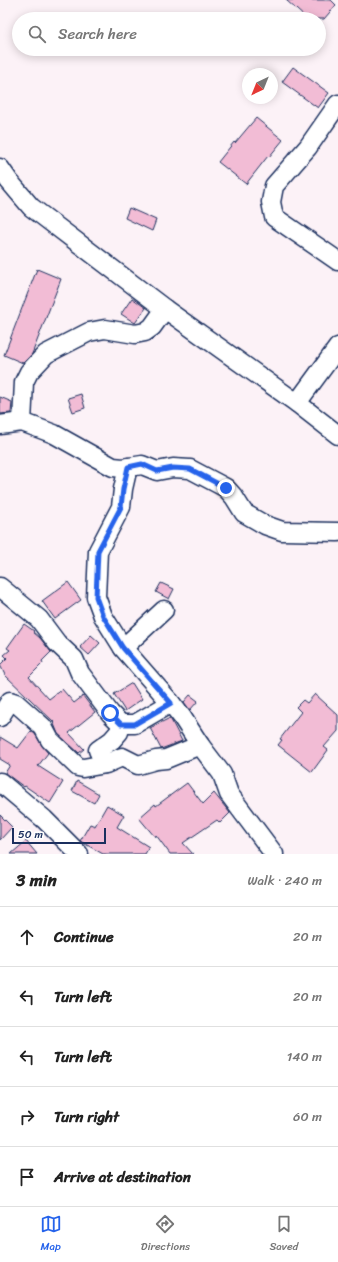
<!DOCTYPE html>
<meta charset="utf-8">
<style>
body{margin:0;font-family:Sriracha,sans-serif;background:#f2f2f2;color:#222}
.compass{position:absolute;left:242px;top:68px;width:36px;height:36px;border-radius:50%;background:#fff;box-shadow:0 2px 10px #0003;rotate:223deg}
.scale{position:absolute;left:12px;bottom:10px;width:94px;box-sizing:border-box;padding-left:4px;border:2px solid #1b2f5e;border-top:0;font-size:11px;line-height:14px;white-space:nowrap;color:#1b2f5e;-webkit-text-stroke:3px #fff;paint-order:stroke}
.stop{position:absolute;width:12px;height:12px;margin:-9px;border:3px solid #2563eb;border-radius:50%;background:#fff}
.stop.end{background:#2563eb;border-color:#fff;box-shadow:0 1px 4px #0008}
.list{margin:0;padding:0;list-style:none}
h2{display:flex;justify-content:space-between;align-items:center;height:52px;margin:0;padding:0 16px;font-size:17px}
h2 small{font-size:13px;font-weight:400;color:#767676}
.list li{display:grid;grid-template-columns:26px 1fr auto;gap:12px;align-items:center;box-sizing:border-box;height:60px;padding:0 16px;border-top:1px solid #e0e0e0}
.list b{display:block;font-size:15px;white-space:nowrap}
.list em{font-size:13px;font-style:normal;color:#767676}
.icon{flex:none;width:22px;height:22px;fill:none;stroke:currentColor;stroke-width:2;stroke-linecap:round;stroke-linejoin:round}
.map{position:relative;flex:none;width:338px;height:854px;overflow:hidden}
.search{position:absolute;background:#fff;box-shadow:0 2px 10px #0003;left:12px;right:12px;top:12px;height:44px;display:flex;align-items:center;gap:10px;box-sizing:border-box;padding:0 14px;border-radius:22px;color:#767676;font-size:15px}
.sheet{height:352px;background:#fff}
nav{display:flex;justify-content:space-around;align-items:center;box-sizing:border-box;height:56px;border-top:1px solid #e0e0e0;background:#fff;font-size:11px;color:#767676}
nav a{display:grid;justify-items:center;gap:2px}
nav .on{color:#2563eb}
.map>svg:first-child{display:block}
.building{fill:#f2bcd5;stroke:#1b2f5e}
.lines{fill:none;stroke-linecap:round;stroke-linejoin:round}
.minor-casing{stroke:#1b2f5e;stroke-width:21}
.minor{stroke:#fff;stroke-width:18}
.route{stroke:#2563eb;stroke-width:5}
</style>
<div class="map">
<svg width="338" height="854" viewBox="0 0 338 854">
<rect width="100%" height="100%" fill="#fcf2f7"/>
<filter id="ink" filterUnits="userSpaceOnUse"><feTurbulence type="fractalNoise" baseFrequency=".025" numOctaves="2"/><feDisplacementMap in="SourceGraphic" scale="8" xChannelSelector="R" yChannelSelector="G"/><feConvolveMatrix kernelMatrix="1 2 1 2 8 2 1 2 1" color-interpolation-filters="sRGB"/></filter>
<g filter="url(#ink)">
<!-- building -->
<g class="building">
<path d="M286 0H331L336 5 324 19H307Z"/>
<path d="M293 67 329 93 318 108 282 82Z"/>
<path d="M256 118 283 140 269 157 268 156 246 184 218 162 234 142 235 143Z"/>
<path d="M129 208 156 220 152 231 125 218Z"/>
<path d="M37 269 61 279 32 354 23 363 4 355Z"/>
<path d="M132 298 146 308 135 323 121 314Z"/>
<path d="M81 394 85 408 73 412 68 398Z"/>
<path d="M0 397 12 402 11 413 0 414Z"/>
<path d="M68 582 81 600 55 619 42 601Z"/>
<path d="M161 583 174 589 169 599 156 592Z"/>
<path d="M24 624 34 631 33 632 40 638 51 652 42 661 43 663 29 677 49 699 62 689 74 703 83 696 95 712 69 733 84 749 79 753 58 734 54 724 55 723 5 675 0 665 7 658 4 655 10 650 7 648Z"/>
<path d="M91 635 100 643 89 655 80 647Z"/>
<path d="M132 683 142 699 125 711 114 694Z"/>
<path d="M315 694 338 715V731L324 747 328 750 312 772 278 745 282 740 280 739 301 712 296 707 303 700 307 703Z"/>
<path d="M190 695 198 701 190 710 184 702Z"/>
<path d="M170 718 182 741 161 749 150 728Z"/>
<path d="M31 731 35 734 43 747 48 753 38 766 63 782 50 803 25 786 24 787 5 773 10 765 0 759V737L18 748Z"/>
<path d="M77 781 99 794 94 803 72 791Z"/>
<path d="M187 783 203 804 214 793 230 813 220 823 217 820 183 843 193 854H170L156 835 155 837 139 818 155 804 156 806Z"/>
<path d="M107 805 124 815 117 827 149 847 145 854H103L80 841 90 824 95 826Z"/>
<path d="M0 815 12 827 0 840Z"/>
<path d="M26 841 37 854H11Z"/>
</g>
<g class="lines">
<!-- minor casing -->
<g class="minor-casing">
<g id="minor">
<path d="M338 104 308 147 274 186 271 202 274 217 338 261"/>
<path d="M0 168 9 181 31 207 165 309 297 403 338 435"/>
<path d="M297 403 338 347"/>
<path d="M22 422 24 382 29 372 46 354 89 332 105 329 135 334 145 332 152 327 165 309"/>
<path d="M0 425 22 422 54 434 113 467 123 468 142 465 157 471 173 468 190 469 226 488 234 497 244 513 265 525 282 531 338 532"/>
<path d="M128 467 123 489 121 507 98 551 96 597 103 616 123 648 171 703 182 717 200 745 222 774 229 794 274 854"/>
<path d="M0 587 39 619 57 643 74 659 80 673 110 713 121 724H135L171 703"/>
<path d="M123 648 164 610"/>
<path d="M0 717 10 701 16 703 43 727 50 740 78 767 83 768 106 764 122 757 138 765 156 760 166 759 200 745"/>
<path d="M104 764 98 750 112 740 119 732 121 724"/>
<path d="M0 782 44 819 79 854"/>
</g>
</g>
<!-- minor -->
<use href="#minor" class="minor"/>
</g>
</g>
<g class="lines" filter="url(#ink)">
<!-- route -->
<path class="route" d="M110 713 121 724H135L171 703 123 648 103 616 96 597 98 551 121 507 123 489 128 467 142 464 157 471 173 468 190 469 226 488"/>
</g>
</svg>
<svg class="compass" viewBox="-18 -18 36 36"><path d="M0-13l5 13h-10z" fill="#e53935"/><path d="M0 13l5-13h-10z" fill="#767676"/></svg>
<div class="scale">50 m</div>
<div class="stop" style="left:110px;top:713px"></div>
<div class="stop end" style="left:226px;top:488px"></div>
<div class="search"><svg class="icon" aria-label="search" viewBox="0 0 24 24"><circle cx="10" cy="10" r="6"/><path d="M15 15l6 6"/></svg>Search here</div>
</div>
<section class="sheet">
<h2>3 min<small>Walk · 240 m</small></h2>
<ul class="list">
<li><svg class="icon" aria-label="ahead" viewBox="0 0 24 24"><path d="M12 20V5M6 11l6-6 6 6"/></svg><div><b>Continue</b></div><em>20 m</em></li>
<li><svg class="icon" aria-label="left" viewBox="0 0 24 24"><path d="M17 20v-9H6M10 6l-5 5 5 5"/></svg><div><b>Turn left</b></div><em>20 m</em></li>
<li><svg class="icon" aria-label="left" viewBox="0 0 24 24"><path d="M17 20v-9H6M10 6l-5 5 5 5"/></svg><div><b>Turn left</b></div><em>140 m</em></li>
<li><svg class="icon" aria-label="right" viewBox="0 0 24 24"><path d="M7 20v-9h11M14 6l5 5-5 5"/></svg><div><b>Turn right</b></div><em>60 m</em></li>
<li><svg class="icon" aria-label="arrive" viewBox="0 0 24 24"><path d="M6 21V4h12l-3 4 3 4H6"/></svg><div><b>Arrive at destination</b></div></li>
</ul>
</section>
<nav>
<a class="on"><svg class="icon" aria-label="map" viewBox="0 0 24 24"><path d="M3 6l6-2 6 2 6-2v14l-6 2-6-2-6 2zM9 4v14M15 6v14"/></svg>Map</a>
<a><svg class="icon" aria-label="directions" viewBox="0 0 24 24"><path d="M12 3l9 9-9 9-9-9zM9 14v-3h6M13 9l2 2-2 2"/></svg>Directions</a>
<a><svg class="icon" aria-label="saved" viewBox="0 0 24 24"><path d="M7 4h10v16l-5-4-5 4z"/></svg>Saved</a>
</nav>
